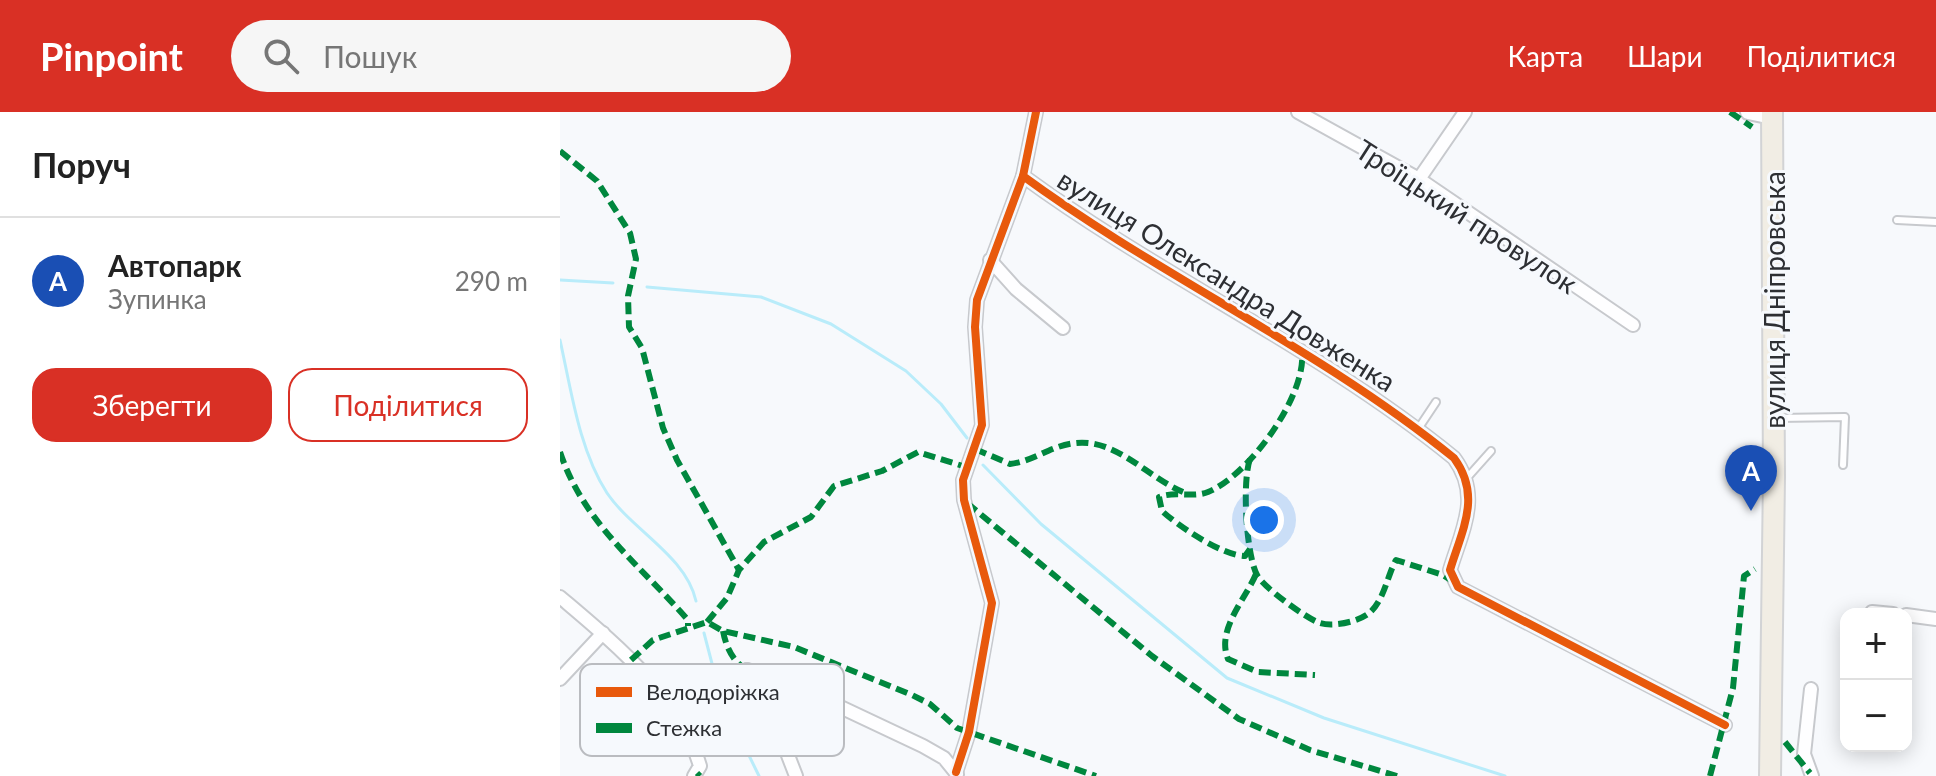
<!DOCTYPE html>
<html lang="uk">
<meta charset="utf-8">
<style>
body{margin:0;font-family:Lato,sans-serif;background:#f6f6f6;color:#222}
.controls{position:absolute;right:24px;bottom:24px;display:grid;overflow:hidden;border-radius:16px;box-shadow:0 4px 20px #0003}
.controls button{width:72px;height:72px;display:grid;place-items:center;padding:0;border:0;border-bottom:2px solid #e0e0e0;background:#fff;color:#222;font:40px sans-serif}
.you{position:absolute;left:704px;top:408px;width:28px;height:28px;margin:-20px;border:6px solid #fff;border-radius:50%;background:#1a73e8;box-shadow:0 0 0 12px #1a73e833}
.badge{display:grid;place-items:center;width:52px;height:52px;border-radius:50%;background:#d93025;color:#fff;font-size:26px;font-weight:700}
.pin{position:absolute;translate:-50% -66px;filter:drop-shadow(0 2px 4px #0008)}
.pin::after{content:'';position:absolute;top:42px;width:28px;height:24px;background:inherit;clip-path:polygon(0 0,100% 0,50% 100%)}
.list{margin:0;padding:0;list-style:none}
h2{display:flex;justify-content:space-between;align-items:center;height:104px;margin:0;padding:0 32px;font-size:34px}
h2 small{font-size:26px;font-weight:400;color:#767676}
.list li{display:grid;grid-template-columns:52px 1fr auto;gap:24px;align-items:center;box-sizing:border-box;height:128px;padding:0 32px;border-top:2px solid #e0e0e0}
.list b{display:block;font-size:30px;white-space:nowrap}
.list p{margin:0;font-size:26px;white-space:nowrap;color:#767676}
.list em{font-size:26px;font-style:normal;color:#767676}
.actions{display:flex;gap:16px;padding:24px 32px}
.actions a{flex:1;padding:18px 0;border:2px solid #d93025;border-radius:24px;text-align:center;font-size:28px;color:#d93025}
.actions .main{background:#d93025;color:#fff}
.icon{flex:none;width:44px;height:44px;fill:none;stroke:currentColor;stroke-width:2;stroke-linecap:round;stroke-linejoin:round}
.map{position:relative;flex:none;width:1376px;height:664px;overflow:hidden}
header{display:flex;align-items:center;gap:48px;box-sizing:border-box;height:112px;padding:0 40px;background:#d93025;color:#fff}
header strong{font-size:38px}
nav{display:flex;gap:44px;margin-inline-start:auto;font-size:28px}
.search{width:560px;height:72px;background:#f6f6f6;display:flex;align-items:center;gap:20px;box-sizing:border-box;padding:0 28px;border-radius:44px;color:#767676;font-size:30px}
main{display:flex}
aside{flex:1;background:#fff}
.map>svg:first-child{display:block}
.lines{fill:none;stroke-linecap:round;stroke-linejoin:round}
.stream{stroke:#b9ecfa;stroke-width:3}
.service-casing{stroke:#c7c9cd;stroke-width:10}
.minor-casing{stroke:#c7c9cd;stroke-width:16}
.tertiary-casing{stroke:#c7c9cd;stroke-width:18}
.trunk-casing{stroke:#d2d3d5;stroke-width:24}
.service{stroke:#fefeff;stroke-width:6}
.minor{stroke:#fefeff;stroke-width:12}
.tertiary{stroke:#fefeff;stroke-width:14}
.trunk{stroke:#f1ede4;stroke-width:20}
.quiet{stroke:#00873e;stroke-width:6;stroke-dasharray:12 6;stroke-linecap:butt}
.cycleway-casing{stroke:#f6f9fd;stroke-width:13}
.cycleway{stroke:#e8590c;stroke-width:8}
.labels{text-anchor:middle;dominant-baseline:central;stroke-width:6;stroke-linejoin:round;paint-order:stroke}
.street-label{font-size:28px;fill:#2d2f33;stroke:#f6f9fd}
.key{fill:#f6f9fd;stroke:#babcc0;stroke-width:2}
.key-label{font-size:22px;fill:#2d2f33}
</style>
<header>
<strong>Pinpoint</strong>
<div class="search"><svg class="icon" aria-label="search" viewBox="0 0 24 24"><circle cx="10" cy="10" r="6"/><path d="M15 15l6 6"/></svg>Пошук</div>
<nav><a>Карта</a><a>Шари</a><a>Поділитися</a></nav>
</header>
<main>
<aside>
<h2>Поруч<small></small></h2>
<ul class="list">
<li><span class="badge" style="background:#1a4fb4">A</span><div><b>Автопарк</b><p>Зупинка</p></div><em>290 m</em></li>
</ul>
<div class="actions"><a class="main">Зберегти</a><a>Поділитися</a></div>
</aside>
<div class="map">
<svg width="1376" height="664" viewBox="0 0 1376 664">
<rect width="100%" height="100%" fill="#f7f9fc"/>
<g class="lines">
<!-- stream -->
<g class="stream">
<path d="M0 168 53 171"/>
<path d="M87 175 201 185 271 212 346 259 381 292 407 326"/>
<path d="M0 228C11 277 19 338 47 381 72 418 126 444 136 489"/>
<path d="M423 353 481 412 667 566 764 606 945 664"/>
<path d="M144 521 161 586 199 664"/>
</g>
<!-- service casing -->
<g class="service-casing">
<g id="service">
<path d="M1337 108 1376 110"/>
<path d="M1218 306 1285 305 1283 353"/>
<path d="M858 317 876 290"/>
<path d="M906 367 931 339"/>
</g>
</g>
<!-- minor casing -->
<g class="minor-casing">
<g id="minor">
<path d="M476 0 463 64C601 165 760 237 894 346 922 384 902 418 890 458L898 475 1165 613"/>
<path d="M738 0 859 67 1073 213"/>
<path d="M859 67 905 0"/>
<path d="M430 148 456 177 503 216"/>
<path d="M0 485C53 530 120 584 140 654L134 664"/>
<path d="M1312 500 1333 502"/>
<path d="M1346 503 1376 507"/>
<path d="M187 558 221 567 363 634 384 646 397 662"/>
<path d="M187 558 207 589 236 664"/>
<path d="M0 567 43 521"/>
<path d="M1251 577 1244 642 1252 664"/>
<path d="M396 660 409 620 432 491 404 388 403 368 422 313 415 215 417 188 463 64"/>
</g>
</g>
<!-- tertiary casing -->
<g class="tertiary-casing">
<path id="tertiary" d="M1188 0 1212 5"/>
</g>
<!-- trunk casing -->
<g class="trunk-casing">
<path id="trunk" d="M1210 664 1214 365 1212 0"/>
</g>
<!-- service -->
<use href="#service" class="service"/>
<!-- minor -->
<use href="#minor" class="minor"/>
<!-- tertiary -->
<use href="#tertiary" class="tertiary"/>
<!-- trunk -->
<use href="#trunk" class="trunk"/>
<!-- quiet -->
<g class="quiet">
<path d="M1170 0 1192 15"/>
<path d="M0 39 37 69 70 121 76 147 68 184 69 215 82 236 103 316 117 348 179 458"/>
<path d="M415 337 450 352C474 349 492 333 516 331 557 327 587 365 623 380"/>
<path d="M0 340C24 412 79 452 128 508V514"/>
<path d="M690 347C682 369 686 442 697 463 703 475 747 507 760 511 773 515 797 510 808 502 824 490 827 464 836 448L883 463 894 470"/>
<path d="M407 391 592 544 679 607 750 638 837 664"/>
<path d="M690 437 685 444C663 444 618 414 602 399L599 385C615 379 633 386 648 380 688 364 746 285 742 241"/>
<path d="M696 462C685 488 656 518 668 547L698 560 755 563"/>
<path d="M147 510 167 486 179 458 204 430 251 405 274 374 322 359 358 340 406 355"/>
<path d="M163 519C166 535 173 550 187 558"/>
<path d="M71 548 93 528 147 510 163 519 234 535 352 583 370 592 397 616 536 664"/>
<path d="M1225 630 1250 661"/>
<path d="M137 661 140 664"/>
<path d="M1150 664 1173 576 1184 464 1195 457"/>
</g>
<!-- cycleway casing -->
<g class="cycleway-casing">
<g id="cycleway">
<path d="M476 0 463 64C601 165 760 237 894 346 922 384 902 418 890 458L898 475 1165 613"/>
<path d="M396 660 409 620 432 491 404 388 403 368 422 313 415 215 417 188 463 64"/>
</g>
</g>
<!-- cycleway -->
<use href="#cycleway" class="cycleway"/>
</g>
<g class="labels">
<!-- street labels -->
<g class="street-label">
<text transform="translate(907 104) rotate(33)">Троїцький провулок</text>
<text transform="translate(667 168) rotate(32)">вулиця Олександра Довженка</text>
<text transform="translate(1214 188) rotate(-90)">вулиця Дніпровська</text>
</g>
</g>
<!-- legend -->
<rect x="20" y="552" width="264" height="92" rx="12" class="key"/>
<rect x="36" y="575" width="36" height="10" fill="#e8590c"/>
<rect x="36" y="611" width="36" height="10" fill="#00873e"/>
<g class="key-label">
<text x="86" y="588">Велодоріжка</text>
<text x="86" y="624">Стежка</text>
</g>
</svg>
<div class="controls">
<button>+</button>
<button>−</button>
</div>
<div class="you"></div>
<div class="pin badge" style="left:1191px;top:399px;background:#1a4fb4">A</div>
</div>
</main>
